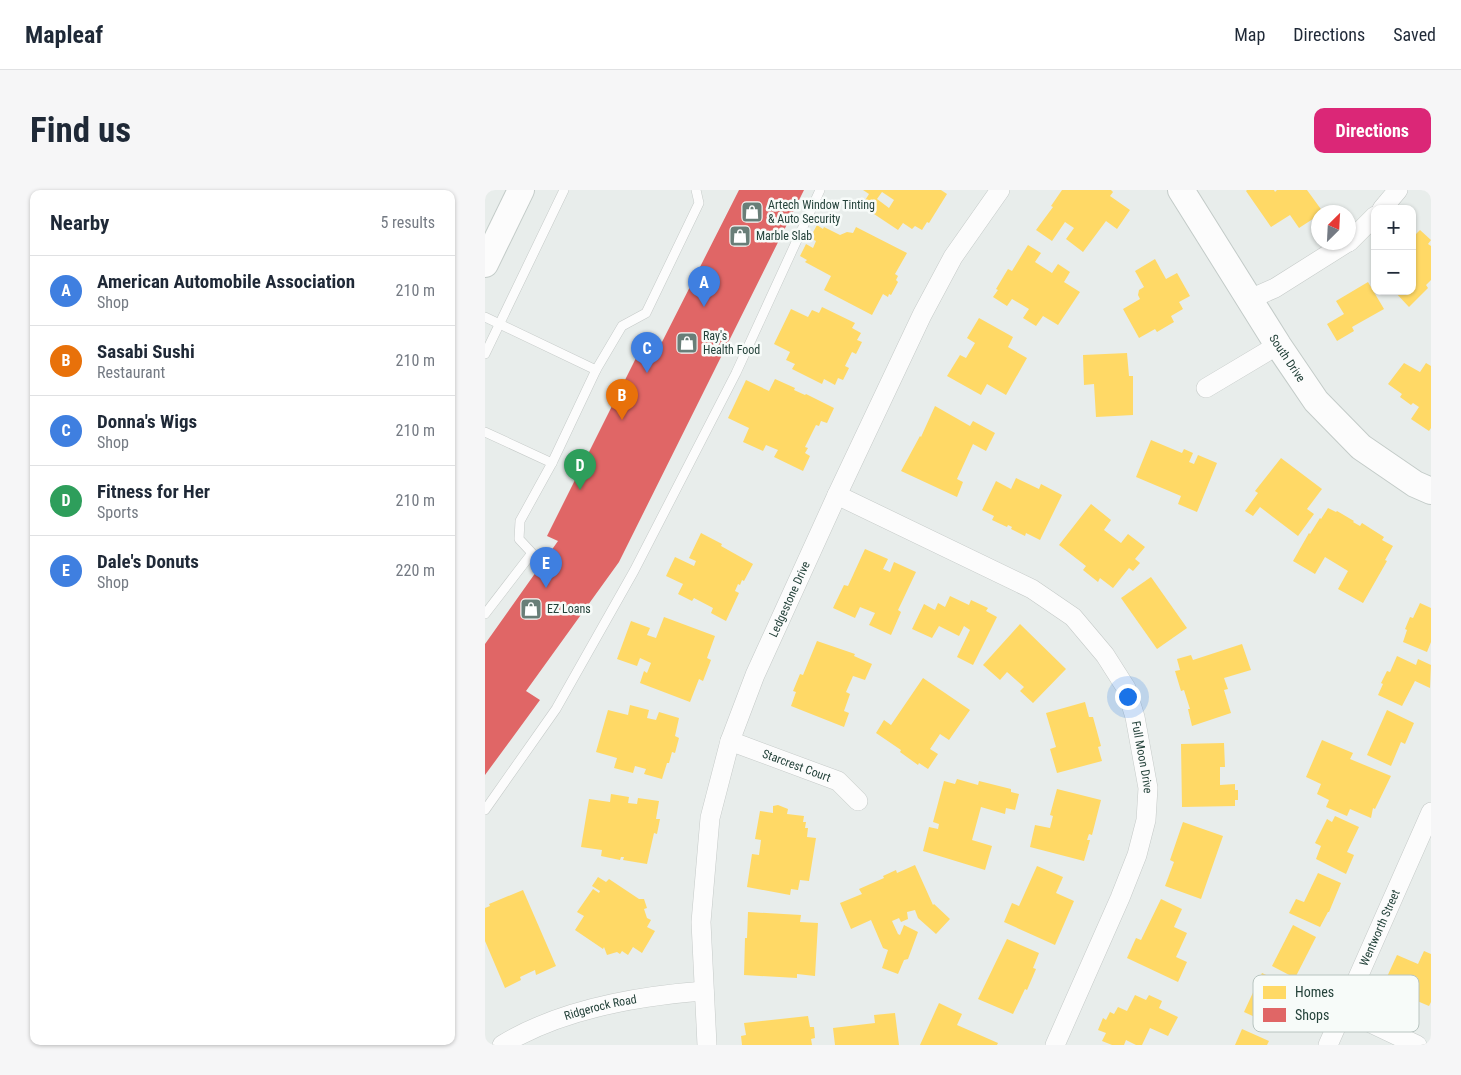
<!DOCTYPE html>
<meta charset="utf-8">
<style>
body{margin:0;font-family:"Roboto Condensed",sans-serif;background:#f6f6f7;color:#1f2937}
.controls{position:absolute;right:15px;top:15px;display:grid;overflow:hidden;border-radius:10px;box-shadow:0 1px 4px #0004}
.controls button{width:45px;height:45px;display:grid;place-items:center;padding:0;border:0;border-bottom:1px solid #e0e1e3;background:#fff;color:#1f2937;font:25px sans-serif}
.compass{position:absolute;left:826px;top:15px;width:45px;height:45px;border-radius:50%;background:#fff;box-shadow:0 1px 4px #0004;rotate:24deg}
.you{position:absolute;left:642px;top:506px;width:18px;height:18px;margin:-12px;border:4px solid #fff;border-radius:50%;background:#1a73e8;box-shadow:0 0 0 8px #1a73e833}
.badge{display:grid;place-items:center;width:32px;height:32px;border-radius:50%;background:#db2777;color:#fff;font-size:16px;font-weight:700}
.pin{position:absolute;translate:-50% -41px;filter:drop-shadow(0 1px 2px #0008)}
.pin::after{content:'';position:absolute;top:26px;width:18px;height:15px;background:inherit;clip-path:polygon(0 0,100% 0,50% 100%)}
.list{margin:0;padding:0;list-style:none}
h2{display:flex;justify-content:space-between;align-items:center;height:65px;margin:0;padding:0 20px;font-size:21px}
h2 small{font-size:16px;font-weight:400;color:#747a83}
.list li{display:grid;grid-template-columns:32px 1fr auto;gap:15px;align-items:center;box-sizing:border-box;height:70px;padding:0 20px;border-top:1px solid #e0e1e3}
.list b{display:block;font-size:19px;white-space:nowrap}
.list p{margin:0;font-size:16px;white-space:nowrap;color:#747a83}
.list em{font-size:16px;font-style:normal;color:#747a83}
.map{position:relative;flex:none;width:946px;height:855px;overflow:hidden;border-radius:10px}
header{display:flex;align-items:center;gap:30px;box-sizing:border-box;height:70px;padding:0 25px;background:#fff;border-bottom:1px solid #e0e1e3}
header strong{font-size:24px}
nav{display:flex;gap:28px;margin-inline-start:auto;font-size:18px}
.intro{display:flex;align-items:center;justify-content:space-between;box-sizing:border-box;height:120px;padding:0 30px}
h1{margin:0;font-size:35px}
.button{padding:12px 22px;border-radius:10px;background:#db2777;color:#fff;font-size:18px;font-weight:700}
main{display:flex;gap:30px;padding:0 30px}
aside{flex:1;background:#fff;border-radius:10px;box-shadow:0 1px 4px #0004}
.map>svg:first-child{display:block}
.homes{fill:#ffd966;fill-rule:evenodd}
.shops{fill:#e06666}
.lines{fill:none;stroke-linecap:round;stroke-linejoin:round}
.lane-casing{stroke:#c5cac8;stroke-width:10}
.street-casing{stroke:#c5cac8;stroke-width:20}
.secondary-casing{stroke:#c3cbc8;stroke-width:28}
.lane{stroke:#fcfcfc;stroke-width:9}
.street{stroke:#fcfcfc;stroke-width:19}
.secondary{stroke:#fcfcfc;stroke-width:26}
.labels{text-anchor:middle;dominant-baseline:central;stroke-width:5;stroke-linejoin:round;paint-order:stroke}
.poi-label{font-size:12px;fill:#24423a;stroke:#f7fbf9;text-anchor:start}
.street-label{font-size:12px;fill:#24423a;stroke:#f7fbf9}
.key{fill:#f7fbf9;stroke:#b8c4c0;stroke-width:1}
.key-label{font-size:14px;fill:#24423a}
</style>
<header>
<strong>Mapleaf</strong>
<nav><a>Map</a><a>Directions</a><a>Saved</a></nav>
</header>
<div class="intro"><h1>Find us</h1><a class="button">Directions</a></div>
<main>
<aside>
<h2>Nearby<small>5 results</small></h2>
<ul class="list">
<li><span class="badge" style="background:#3f7fe0">A</span><div><b>American Automobile Association</b><p>Shop</p></div><em>210 m</em></li>
<li><span class="badge" style="background:#e8710a">B</span><div><b>Sasabi Sushi</b><p>Restaurant</p></div><em>210 m</em></li>
<li><span class="badge" style="background:#3f7fe0">C</span><div><b>Donna's Wigs</b><p>Shop</p></div><em>210 m</em></li>
<li><span class="badge" style="background:#2e9e5b">D</span><div><b>Fitness for Her</b><p>Sports</p></div><em>210 m</em></li>
<li><span class="badge" style="background:#3f7fe0">E</span><div><b>Dale's Donuts</b><p>Shop</p></div><em>220 m</em></li>
</ul>
</aside>
<div class="map">
<svg width="946" height="855" viewBox="0 0 946 855">
<rect width="100%" height="100%" fill="#e8edeb"/>
<!-- homes -->
<g class="homes">
<path d="M378 0H456L462 4 444 33 442 32 437 40 430 36 427 39 418 33 413 40 383 20 386 17 379 12 384 4ZM397 2 409 10 404 18 392 9Z"/>
<path d="M577 0H626L628 2 625 6 645 20 632 39 621 31 598 62 581 49 589 38 580 32 567 51 551 40 568 17 566 16Z"/>
<path d="M762 0H789L790 2 792 0H822L838 22H834V25L814 38 805 25 786 37 761 1Z"/>
<path d="M332 35 338 39 339 37 355 45 362 42 368 43 371 37 422 63 410 84 413 86 411 90 413 92 406 105 404 104 403 107 398 104 387 125 339 100 346 86 320 72 322 70 315 66 321 54 328 58 331 51 325 48Z"/>
<path d="M935 40 946 50 943 54 946 56V90L941 95 943 98 924 117 909 101H927V48Z"/>
<path d="M543 55 556 63 550 72 567 83 573 74 585 82 579 92 595 102 573 135 558 126 551 136 538 128 544 119 527 109 522 116 508 107 513 100 511 99 523 79 527 81Z"/>
<path d="M670 69 681 89 692 83 705 106 694 112 698 119 686 126 689 132 672 142 670 139 654 148 638 119 655 109 653 105 654 100 659 97 650 81Z"/>
<path d="M883 92 899 119 867 137 869 141 852 151 842 134 859 124 851 111Z"/>
<path d="M337 117 370 133 367 138 376 143 372 150 377 152 371 164 367 162 360 176 364 178 358 190 353 188 350 195 339 189 337 194 307 179 310 174 301 170 305 162 289 154 306 119 323 127 327 120 334 123Z"/>
<path d="M494 128 528 147 523 157 542 168 521 205 502 194 496 205 462 186 475 165 481 168 490 153 482 148Z"/>
<path d="M642 163 644 186H648V225L611 227 609 194 599 195 598 165Z"/>
<path d="M919 173 935 182 941 173 946 176V238L944 241 926 229 934 217 928 213 926 215 915 207 917 204 903 194Z"/>
<path d="M290 189 310 198 309 200 320 205 321 204 349 218 342 233 336 231 334 236 331 235 320 257 323 258 320 263 325 266 318 281 289 267 293 260 281 255 278 261 258 252 264 238 243 228 261 190 284 201Z"/>
<path d="M450 216 485 236 488 231 510 243 501 261 488 254 472 289 478 292 472 307 416 281 435 246 436 247Z"/>
<path d="M666 250 697 263 699 259 708 263 704 272 709 274 713 265 732 273 712 322 693 314 696 306 651 287Z"/>
<path d="M796 268 837 299 822 319 829 324 813 346 775 317 768 326 760 321 773 303 770 301Z"/>
<path d="M531 288 554 299 556 294 577 305 555 350 541 343 540 346 526 339 527 337 523 335 522 337 507 330 509 326 497 320 511 291 526 299Z"/>
<path d="M606 314 626 330 619 340 636 353 643 344 660 357 650 369 655 373 648 381 644 378 628 398 615 388 613 392 598 380 601 376 574 355Z"/>
<path d="M843 318 851 322 852 321 869 331 868 332 875 336 877 333 899 347 897 350 908 356 900 370 902 371 878 413 853 399 863 381 840 367 830 384 808 371 824 343 825 344 835 328 836 329Z"/>
<path d="M216 343 237 354 236 356 268 374 259 391 257 390 255 395 253 394 250 401 254 403 241 431 226 423 228 418 209 408 207 411 193 404 198 394 181 386 190 367 209 376 211 371 204 368Z"/>
<path d="M380 359 403 369 398 379 405 382 409 372 431 382 413 420 416 422 406 445 384 435 390 423 375 417 370 428 348 418 359 395 363 396Z"/>
<path d="M666 387 702 438 672 459 636 408Z"/>
<path d="M465 406 484 415 486 410 503 418 501 421 512 427 488 475 472 467 485 440 479 436 474 446 454 436 447 448 427 439 439 414 450 420 453 413 460 417Z"/>
<path d="M935 413 946 418V452L942 462 918 452 922 440 920 439 925 427 928 428Z"/>
<path d="M179 427 230 446 222 468 226 470 218 491 214 489 205 512 155 493 159 481 162 483 166 473 155 468 152 476 132 469 146 431 165 438 162 445 171 448Z"/>
<path d="M535 434 581 479 548 513 535 501 539 497 522 482 515 490 498 475Z"/>
<path d="M332 451 370 464 369 466 387 474 380 490 368 486 361 502 365 504 359 521 364 523 359 537 306 516 311 502 308 501 315 484 318 485Z"/>
<path d="M757 454 766 480 739 488 743 499 739 500 746 523 707 536 703 519H705L699 500 696 501 690 481 695 480 692 469 706 465 708 470Z"/>
<path d="M912 466 931 475 933 469 946 475 945 498 930 491 917 516 893 505 898 494 896 493 902 481 905 482Z"/>
<path d="M438 488 485 520 464 550 455 544 445 559 453 564 443 579 434 573 433 575 415 562 416 560 391 543 399 530 406 535Z"/>
<path d="M600 512 604 527H608L616 556 613 557 617 571 572 583 565 559 571 557 561 523Z"/>
<path d="M145 515 164 520 162 528 171 530 174 522 194 528 190 546 194 548 190 563 187 562 184 573H182L177 589 159 584 161 579 150 576 148 583 129 578 132 568 111 562 123 520 143 525Z"/>
<path d="M902 520 929 533 920 554 916 552 906 576 882 565Z"/>
<path d="M837 550 868 563 865 569 906 586 890 619 888 618 886 628 865 619 862 626 841 617 844 610 832 604 836 594 821 587Z"/>
<path d="M739 553 740 577H735V595L750 594V600H753V610H750V616L697 617 696 554Z"/>
<path d="M472 589 493 595 494 591 526 599V602L534 604 530 620 521 618 520 624 496 617 487 650 507 656 500 680 438 661 444 637 453 639 454 634 448 632 459 591 470 594Z"/>
<path d="M572 599 616 610 607 645 604 644 602 650H605L599 671 545 657 550 635 565 638 568 626 565 625Z"/>
<path d="M126 604 144 607 143 613 152 614 153 608 174 611 171 629H175L172 644 169 643 162 674 138 670 139 667H136L135 670 116 666 117 660 96 657 104 609 125 612Z"/>
<path d="M293 615 303 619 302 624 319 626 318 632H321L320 638H323L322 647 331 648 324 691 315 690 313 700 306 699 305 705 262 697 267 664 274 665 276 650 270 649 275 621 288 623V616Z"/>
<path d="M850 626 874 637 862 662 869 665 861 684 831 669 836 656 830 653 842 629 847 632Z"/>
<path d="M698 632 738 646 716 709 680 696 689 672 685 670Z"/>
<path d="M430 675 448 715 449 714 465 729 451 744 433 728 430 720 422 722 423 729 416 732 414 728 407 731 413 744 415 745 419 735 433 742 423 769 419 770 413 784 397 778 403 760 398 758 386 730 366 739 355 713 377 704 374 699 399 688 398 686 411 680 412 683Z"/>
<path d="M552 676 578 687 571 703 589 711 570 755 519 732 527 713 534 716Z"/>
<path d="M833 683 856 693 844 722H843L835 737 804 723 811 709 819 712Z"/>
<path d="M113 687 121 692 124 689 154 709H159L162 718 159 719 162 728 166 730 162 737 170 741 157 763 148 757 143 765 137 761 135 764 132 762 122 765 119 757 118 759 90 740 99 726 92 722 108 699 114 703 115 701 107 696Z"/>
<path d="M38 700 71 776 51 785 50 780 35 787 36 790 20 798 0 751V718L5 716 4 714Z"/>
<path d="M676 709 697 719 689 737 702 743 691 767 702 772 693 792 642 768 651 748 656 750Z"/>
<path d="M263 722 316 725 315 732 333 733 330 786 312 784V788L259 785 260 748H262Z"/>
<path d="M808 735 831 747 810 788 787 776Z"/>
<path d="M522 749 554 763 548 778 551 779 542 800 540 799 528 824 493 809Z"/>
<path d="M939 761 946 764V812L944 816 925 808 928 800 901 789 912 765 933 774Z"/>
<path d="M777 783 805 796 794 820 801 823 794 838 759 822Z"/>
<path d="M650 805 661 810 664 805 677 811 674 818 693 827 683 846 665 838 657 855H651L641 850 639 855H627L617 851 621 843 613 840 618 828 621 830 625 822 629 824 633 817 642 821Z"/>
<path d="M454 813 477 824 472 835 513 853 512 855H435Z"/>
<path d="M410 823 414 855H350L348 838 390 833 389 825Z"/>
<path d="M323 826 325 837H329L330 848 326 849 327 855H257L256 846 261 845 259 833Z"/>
<path d="M757 839 784 851 782 855H750Z"/>
</g>
<!-- shops -->
<path class="shops" d="M254 0H319L134 372 41 501 55 510 0 585V454L73 351 62 346 160 150 175 156Z"/>
<g class="lines">
<!-- lane casing -->
<g class="lane-casing">
<g id="lane">
<path d="M0 127 111 180"/>
<path d="M0 164 79 0"/>
<path d="M0 242 67 273"/>
<path d="M0 424 47 363 34 349 35 331 67 273 111 180 137 136 161 123 214 13 211 0"/>
<path d="M0 620 71 519 149 381 251 183 335 0"/>
</g>
</g>
<!-- street casing -->
<g class="street-casing">
<g id="street">
<path d="M897 19 913 0"/>
<path d="M864 52 890 26"/>
<path d="M765 109 790 98 863 52"/>
<path d="M721 198 793 155"/>
<path id="s1" d="M352 305 547 399 588 427 620 465 641 498 650 527 663 598 661 630 652 665 635 708 570 855"/>
<path id="s2" d="M245 551 353 591 373 611"/>
<path d="M858 820 932 855"/>
<path id="s3" d="M17 855C76 819 152 806 219 801"/>
<path id="s4" d="M222 855 216 732 225 628 245 551 270 485 352 305 437 125 468 67 515 0"/>
<path id="s5" d="M843 855 946 622"/>
</g>
</g>
<!-- secondary casing -->
<g class="secondary-casing">
<g id="secondary">
<path id="s6" d="M696 0 793 155 831 211 876 257 930 294 946 301"/>
<path d="M0 74 36 0"/>
</g>
</g>
<!-- lane -->
<use href="#lane" class="lane"/>
<!-- street -->
<use href="#street" class="street"/>
<!-- secondary -->
<use href="#secondary" class="secondary"/>
</g>
<!-- icons -->
<defs>
<g id="shop-square" transform="scale(1.125)"><rect x="-9" y="-9" width="18" height="18" rx="4" fill="#697e78" stroke="#f7fbf9"/><path d="M-5-2.5h2.3a2.7 3.5 0 0 1 5.4 0H5L5.5 6h-11ZM-1.5-2.5h3a1.5 2.3 0 0 0-3 0Z" fill="#fff"/></g>
</defs>
<g fill-rule="evenodd">
<use href="#shop-square" x="267" y="22"/>
<use href="#shop-square" x="255" y="46"/>
<use href="#shop-square" x="202" y="153"/>
<use href="#shop-square" x="46" y="419"/>
</g>
<g class="labels">
<!-- poi labels -->
<g class="poi-label">
<text x="283" y="15">Artech Window Tinting<tspan x="283" dy="14">&amp; Auto Security</tspan></text>
<text x="271" y="46">Marble Slab</text>
<text x="218" y="146">Ray's<tspan x="218" dy="14">Health Food</tspan></text>
<text x="62" y="419">EZ Loans</text>
</g>
<!-- street labels -->
<g class="street-label">
<text stroke="none"><textPath href="#s6" startOffset="199">South Drive</textPath></text>
<text stroke="none"><textPath href="#s4" startOffset="461">Ledgestone Drive</textPath></text>
<text stroke="none"><textPath href="#s1" startOffset="426">Full Moon Drive</textPath></text>
<text stroke="none"><textPath href="#s2" startOffset="71">Starcrest Court</textPath></text>
<text stroke="none"><textPath href="#s5" startOffset="128">Wentworth Street</textPath></text>
<text stroke="none"><textPath href="#s3" startOffset="106">Ridgerock Road</textPath></text>
</g>
</g>
<!-- legend -->
<rect x="768" y="785" width="166" height="57" rx="8" class="key"/>
<rect x="778" y="796" width="23" height="13" fill="#ffd966"/>
<rect x="778" y="818" width="23" height="14" fill="#e06666"/>
<g class="key-label">
<text x="810" y="807">Homes</text>
<text x="810" y="830">Shops</text>
</g>
</svg>
<div class="controls">
<button>+</button>
<button>−</button>
</div>
<svg class="compass" viewBox="-18 -18 36 36"><path d="M0-13l5 13h-10z" fill="#e53935"/><path d="M0 13l5-13h-10z" fill="#747a83"/></svg>
<div class="you"></div>
<div class="pin badge" style="left:219px;top:117px;background:#3f7fe0">A</div>
<div class="pin badge" style="left:137px;top:230px;background:#e8710a">B</div>
<div class="pin badge" style="left:162px;top:183px;background:#3f7fe0">C</div>
<div class="pin badge" style="left:95px;top:300px;background:#2e9e5b">D</div>
<div class="pin badge" style="left:61px;top:398px;background:#3f7fe0">E</div>
</div>
</main>
